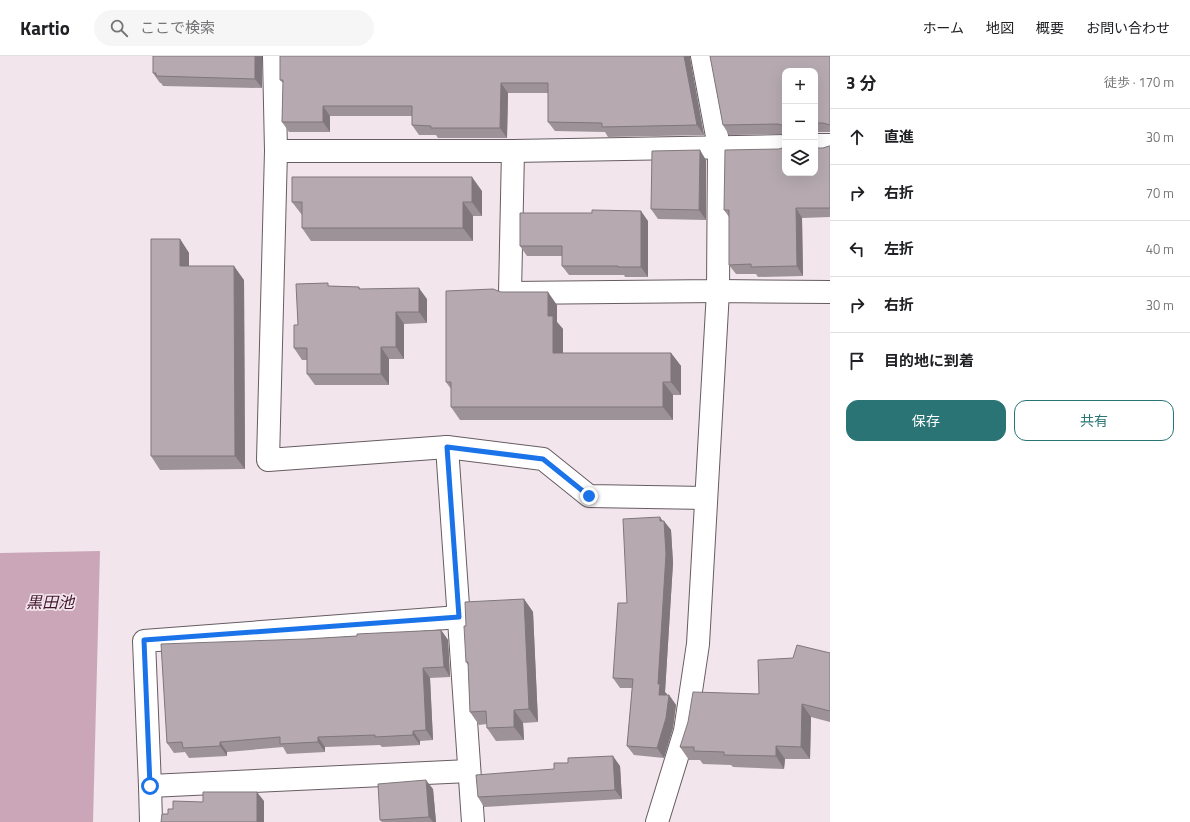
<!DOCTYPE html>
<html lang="ja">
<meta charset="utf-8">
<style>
body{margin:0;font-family:"Titillium Web","Noto Sans JP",sans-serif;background:#f6f6f6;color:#202124}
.controls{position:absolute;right:12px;top:12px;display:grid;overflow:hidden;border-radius:8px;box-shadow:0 4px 16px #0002}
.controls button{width:36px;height:36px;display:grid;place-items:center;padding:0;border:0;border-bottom:1px solid #e0e0e0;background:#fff;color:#202124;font:20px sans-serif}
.stop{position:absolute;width:12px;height:12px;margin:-9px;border:3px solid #1a73e8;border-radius:50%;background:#fff}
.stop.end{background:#1a73e8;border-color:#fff;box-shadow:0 1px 4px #0008}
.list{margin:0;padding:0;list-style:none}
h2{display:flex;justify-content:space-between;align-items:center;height:52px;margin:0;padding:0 16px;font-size:17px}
h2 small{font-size:13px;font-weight:400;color:#757577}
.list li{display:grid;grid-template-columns:26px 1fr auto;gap:12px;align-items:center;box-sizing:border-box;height:56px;padding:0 16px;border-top:1px solid #e0e0e0}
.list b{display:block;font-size:15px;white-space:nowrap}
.list em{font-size:13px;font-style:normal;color:#757577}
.actions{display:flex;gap:8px;padding:12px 16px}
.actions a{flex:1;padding:9px 0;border:1px solid #2a7476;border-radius:12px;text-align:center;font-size:14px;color:#2a7476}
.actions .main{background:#2a7476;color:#fff}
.icon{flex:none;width:22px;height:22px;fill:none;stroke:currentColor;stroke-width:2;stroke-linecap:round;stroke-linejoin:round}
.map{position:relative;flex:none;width:830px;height:766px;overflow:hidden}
header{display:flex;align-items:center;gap:24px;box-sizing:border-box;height:56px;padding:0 20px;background:#fff;border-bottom:1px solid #e0e0e0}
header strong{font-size:19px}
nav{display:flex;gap:22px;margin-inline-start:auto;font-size:14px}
.search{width:280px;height:36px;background:#f6f6f6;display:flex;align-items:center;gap:10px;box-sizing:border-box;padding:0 14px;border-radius:22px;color:#757577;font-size:15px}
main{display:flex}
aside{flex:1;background:#fff}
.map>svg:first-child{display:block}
.water{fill:#caa6b8}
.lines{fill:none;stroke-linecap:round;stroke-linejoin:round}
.minor-casing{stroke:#675c62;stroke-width:24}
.minor{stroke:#fff;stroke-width:22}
.wall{fill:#9d9297}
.shaded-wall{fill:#7f777b}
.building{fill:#b6aab0;stroke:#7f777b}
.route{stroke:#1a73e8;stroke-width:5}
.labels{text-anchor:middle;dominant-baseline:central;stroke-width:3.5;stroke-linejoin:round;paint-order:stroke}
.water-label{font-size:16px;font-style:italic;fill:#431630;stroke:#f2e5eb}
</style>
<header>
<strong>Kartio</strong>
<div class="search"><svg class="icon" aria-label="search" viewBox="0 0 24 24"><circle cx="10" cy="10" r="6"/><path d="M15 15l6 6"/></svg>ここで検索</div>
<nav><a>ホーム</a><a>地図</a><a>概要</a><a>お問い合わせ</a></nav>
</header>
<main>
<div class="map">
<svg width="830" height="766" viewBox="0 0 830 766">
<rect width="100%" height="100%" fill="#f2e5eb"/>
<!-- water -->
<path class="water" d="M100 495 93 766H0V497Z"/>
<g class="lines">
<!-- minor casing -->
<g class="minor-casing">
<g id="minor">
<path d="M274 0 276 95 268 404 447 391 543 403 589 440 706 442"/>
<path d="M815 89H830"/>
<path d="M276 95H513L785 90"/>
<path d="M513 95 510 237 718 235 719 91 702 0"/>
<path d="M447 391 473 766"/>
<path d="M150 730 144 585 459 561"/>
<path d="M151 766 150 730 469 715"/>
<path d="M657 766 685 675 698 588 718 235 830 236"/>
</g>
</g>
<!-- minor -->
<use href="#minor" class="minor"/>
</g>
<!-- wall -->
<g class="wall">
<path d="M262 0V32L163 30 161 27H160L153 17Z"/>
<path d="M280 0H690V2L704 79 608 81 605 76 555 75 548 66V37H508L507 82H438L436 79H419L412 69V60H330V76H289L282 66 283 27 280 24Z"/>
<path d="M710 0H830V76H815V15H785V78L729 79 723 69Z"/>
<path d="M829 90H830V161L802 162 803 220 758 221 756 218H736L729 209V161L724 154 779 93 784 91 785 117 823 92Z"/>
<path d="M706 104V164L658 163 651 153Z"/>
<path d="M482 135V160H473V185H311L302 172V159L292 146Z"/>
<path d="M648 165V221H625L624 219H569L562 210V200H527L520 190Z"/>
<path d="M180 183 189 197V210L244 224 245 413 160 414 151 400Z"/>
<path d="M330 230 359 231 360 233 427 243V267L404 268V303H389V329H315L307 318V304H302L294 292 298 269Z"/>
<path d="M501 236 557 249V266L563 273V297H671L681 310V339H673V364H460L451 351V333L446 326Z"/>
<path d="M663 465 671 474 673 507 665 636 667 639H669L676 649 673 672 664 702 634 699 627 690 632 632H620L613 622 627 547Z"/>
<path d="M524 543 533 556 538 666 523 667 524 684 496 685 487 672V668L479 669 470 656 468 609 466 606V570Z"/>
<path d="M441 574 448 584 450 621 430 622 433 684 420 685V689L382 691 380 689 325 691V696L287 698 283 691 227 696V700L189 702 185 696 174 697 167 687 305 583 357 580Z"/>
<path d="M830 597V666L811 661 810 703H785L784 713 733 711 731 709 703 708 700 704H689L680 691 759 638 793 602Z"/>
<path d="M620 710 622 743 484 751 478 741Z"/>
<path d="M433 733 436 766H382L380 764Z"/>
</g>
<!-- shaded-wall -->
<g class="shaded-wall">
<path d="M255 0H262V32L255 23Z"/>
<path d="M684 0H690V2L704 79 697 69Z"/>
<path d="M501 27 508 37 507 82 500 72Z"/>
<path d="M323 50 330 60V76L323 66Z"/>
<path d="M700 94 706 104V164L699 154Z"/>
<path d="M472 121 482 135V160L472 146Z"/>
<path d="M463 146 473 160V185L463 172Z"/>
<path d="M796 152 802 162 803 220 797 210Z"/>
<path d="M641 155 648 165V221L641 211Z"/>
<path d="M180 183 189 197V224L180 210Z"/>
<path d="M234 210 244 224 245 413 235 400Z"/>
<path d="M419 232 427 243V267L419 256Z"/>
<path d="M548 236 557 249V266L563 273V310L553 297 548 260Z"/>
<path d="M396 256 404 268V303L396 291Z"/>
<path d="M381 291 389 303V329L381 318Z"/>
<path d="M671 297 681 310V339L671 326Z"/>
<path d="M663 326 673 339V364L663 351Z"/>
<path d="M660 461 664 467V465L671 474 673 507 665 636 667 638 666 648 659 639 658 628Z"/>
<path d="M524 543 533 556 538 666 529 653Z"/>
<path d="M441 574 448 584 450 621 444 611Z"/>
<path d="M423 612 430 622 433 684 426 674Z"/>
<path d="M669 639 676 649 673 672 664 702 657 692Z"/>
<path d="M802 648 811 661 810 703 801 691Z"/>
<path d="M514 654 523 667 524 684 514 671Z"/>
<path d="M413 675 420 685V689L413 679Z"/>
<path d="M318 681 325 691V696L318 686Z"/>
<path d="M220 686 227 696V700L220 690Z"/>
<path d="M776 690 785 703 784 713 776 700Z"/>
<path d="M613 700 620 710 622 743 615 734Z"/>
<path d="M426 724 433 733 436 766H433L429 761Z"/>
<path d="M257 736 264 745V766H257Z"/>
</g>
<!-- building -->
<g class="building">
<path d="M153 0H255V23L156 20V17H153Z"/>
<path d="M280 0H684L697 69 602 71V67L548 66V27H501L500 72H431V70L412 69V50H323V66H282L283 24H280Z"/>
<path d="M710 0H830V69L823 67H815V15H785V70L778 68 723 69Z"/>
<path d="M829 90H830V152H796L797 210 751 211V208L729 209V154H724L725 94 779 93 785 91V117H815V92H823Z"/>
<path d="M700 94 699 154 651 153 652 95Z"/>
<path d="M292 121H472V146H463V172H302V146H292Z"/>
<path d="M592 154 641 155V211H618V210H562V190H520V157H592Z"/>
<path d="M151 183H180V210H234L235 400H151Z"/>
<path d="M328 227V230L359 231V233L419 232V256H396V291H381V318H307V292H294V269H298L296 228Z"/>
<path d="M493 233 501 236H548V260H553V297H671V326H663V351H451V326H446V235Z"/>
<path d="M660 461V465H664L666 498 658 628H660L659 639H669L666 662 657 692 627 690 633 623 613 622 618 547H627L623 463Z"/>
<path d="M524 543 529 653 514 654V671L487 672 486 655 470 656 468 606H466L464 570H466L465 546Z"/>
<path d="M441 574 444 611 423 612 426 674 413 675V679L375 681V679L318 681V686L280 688V681L220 686V690L183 692 182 686 167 687 161 588 305 583 357 580V578Z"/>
<path d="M797 589 830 597V655L802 648 801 691 776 690V700L724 699V696L694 695V691H680L688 666 693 636 759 638 758 604 793 602Z"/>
<path d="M613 700 615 734 478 741 476 719 554 713V707H568V702Z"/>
<path d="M426 724 429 761 380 764 378 728Z"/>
<path d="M203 736H257V766H161L162 758H168V753H173V745L203 746Z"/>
</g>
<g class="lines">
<!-- route -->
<path class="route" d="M150 730 144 584 459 561 447 391 543 403 589 440"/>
</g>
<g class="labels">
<!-- water labels -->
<g class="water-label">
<text x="50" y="546">黒田池</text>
</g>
</g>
</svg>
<div class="controls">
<button>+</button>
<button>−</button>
<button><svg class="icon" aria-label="layers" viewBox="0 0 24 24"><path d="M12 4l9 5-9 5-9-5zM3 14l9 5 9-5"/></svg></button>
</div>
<div class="stop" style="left:150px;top:730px"></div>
<div class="stop end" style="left:589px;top:440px"></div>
</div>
<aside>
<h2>3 分<small>徒歩 · 170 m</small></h2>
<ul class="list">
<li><svg class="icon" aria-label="ahead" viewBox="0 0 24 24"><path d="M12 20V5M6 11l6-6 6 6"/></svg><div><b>直進</b></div><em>30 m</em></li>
<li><svg class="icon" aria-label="right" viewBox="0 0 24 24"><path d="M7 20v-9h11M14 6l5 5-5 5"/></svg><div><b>右折</b></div><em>70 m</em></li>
<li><svg class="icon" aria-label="left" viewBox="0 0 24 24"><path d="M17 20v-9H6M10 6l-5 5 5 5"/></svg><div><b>左折</b></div><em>40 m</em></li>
<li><svg class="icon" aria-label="right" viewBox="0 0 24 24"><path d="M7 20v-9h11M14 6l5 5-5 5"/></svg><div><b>右折</b></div><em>30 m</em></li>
<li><svg class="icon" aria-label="arrive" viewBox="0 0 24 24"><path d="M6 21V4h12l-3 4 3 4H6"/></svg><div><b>目的地に到着</b></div></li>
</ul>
<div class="actions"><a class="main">保存</a><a>共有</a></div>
</aside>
</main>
